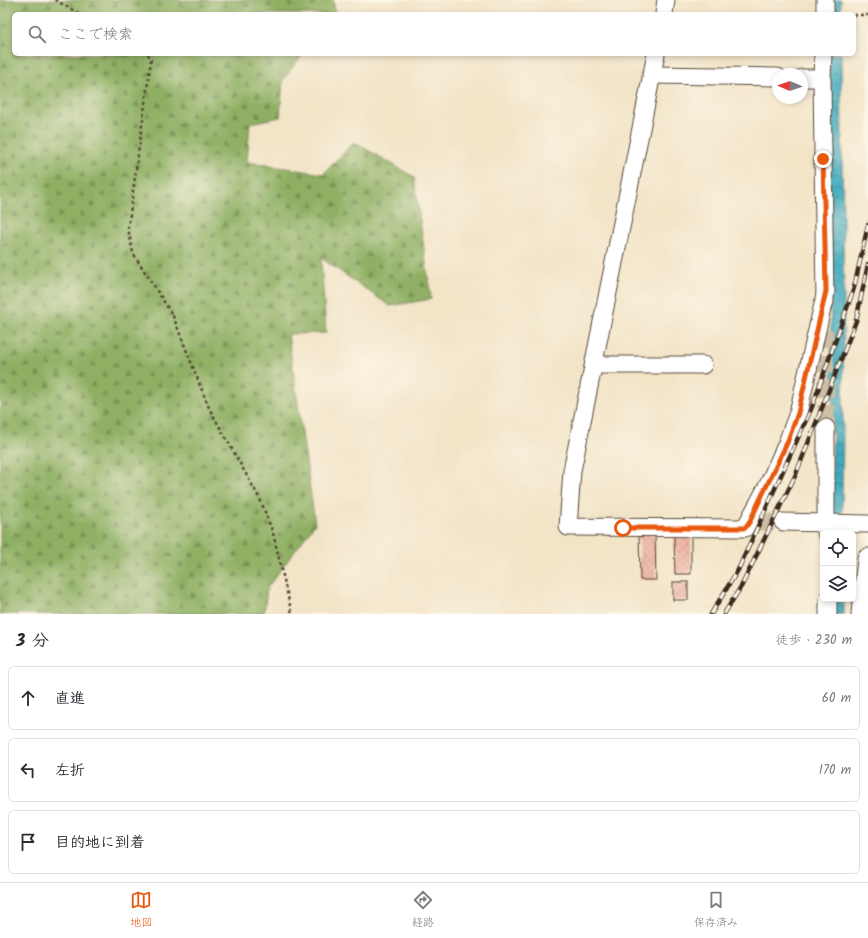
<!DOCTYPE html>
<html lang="ja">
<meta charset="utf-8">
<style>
body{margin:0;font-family:Kalam,"Klee One",sans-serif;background:#f7f7f7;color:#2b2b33}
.controls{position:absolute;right:12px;bottom:12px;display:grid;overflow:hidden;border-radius:6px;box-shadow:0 2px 6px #0003}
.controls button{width:36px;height:36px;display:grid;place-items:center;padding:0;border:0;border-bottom:1px solid #e1e1e2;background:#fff;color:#2b2b33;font:20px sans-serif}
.compass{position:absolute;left:772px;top:68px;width:36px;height:36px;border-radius:50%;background:#fff;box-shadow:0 2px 6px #0003;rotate:272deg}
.stop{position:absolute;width:12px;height:12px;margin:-9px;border:3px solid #ea580c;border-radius:50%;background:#fff}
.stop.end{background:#ea580c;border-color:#fff;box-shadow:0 1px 4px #0008}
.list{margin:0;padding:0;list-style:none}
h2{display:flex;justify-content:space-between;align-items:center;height:52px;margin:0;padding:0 16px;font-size:17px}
h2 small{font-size:13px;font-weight:400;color:#7c7c81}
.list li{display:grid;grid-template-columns:26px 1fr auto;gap:12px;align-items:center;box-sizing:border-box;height:64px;margin:0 8px 8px;padding:0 8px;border:1px solid #e1e1e2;border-radius:6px}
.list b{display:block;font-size:15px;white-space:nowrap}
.list em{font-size:13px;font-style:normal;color:#7c7c81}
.icon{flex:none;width:22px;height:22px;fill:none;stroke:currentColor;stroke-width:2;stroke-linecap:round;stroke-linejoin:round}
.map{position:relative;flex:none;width:868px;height:614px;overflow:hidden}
.search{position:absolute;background:#fff;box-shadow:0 2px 6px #0003;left:12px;right:12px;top:12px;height:44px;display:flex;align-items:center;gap:10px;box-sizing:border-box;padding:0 14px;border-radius:6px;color:#7c7c81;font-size:15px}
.sheet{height:268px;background:#fff}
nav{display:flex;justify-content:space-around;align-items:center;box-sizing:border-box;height:56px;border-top:1px solid #e1e1e2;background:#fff;font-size:11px;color:#7c7c81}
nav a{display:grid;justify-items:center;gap:2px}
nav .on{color:#ea580c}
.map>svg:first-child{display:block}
.forest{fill:url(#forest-firs);stroke:#656d41}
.water{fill:url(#water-waves);stroke:#3d6a6e}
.building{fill:url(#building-cross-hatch)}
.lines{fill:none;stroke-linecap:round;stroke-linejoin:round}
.minor-tunnel{stroke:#cdbfa5;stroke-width:17;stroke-dasharray:17 8;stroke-linecap:butt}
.minor-casing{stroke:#564637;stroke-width:19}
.tertiary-casing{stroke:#564637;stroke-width:23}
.path{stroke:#564637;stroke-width:2.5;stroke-dasharray:3 3;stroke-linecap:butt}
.minor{stroke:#fff;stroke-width:17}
.tertiary{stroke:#fff;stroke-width:21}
.rail-casing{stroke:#3b2a1e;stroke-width:4.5}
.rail{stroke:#fcf5e5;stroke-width:3;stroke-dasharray:9;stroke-linecap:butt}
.route{stroke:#ea580c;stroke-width:5}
</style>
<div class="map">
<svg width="868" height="614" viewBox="0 0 868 614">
<defs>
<pattern id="forest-firs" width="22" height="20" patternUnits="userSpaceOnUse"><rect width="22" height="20" fill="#8fb064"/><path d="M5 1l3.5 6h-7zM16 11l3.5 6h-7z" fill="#768f52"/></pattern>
<pattern id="water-waves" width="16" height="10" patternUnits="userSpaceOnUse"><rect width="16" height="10" fill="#3faabe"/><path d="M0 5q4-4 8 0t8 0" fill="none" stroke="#368b9a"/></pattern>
<pattern id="building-cross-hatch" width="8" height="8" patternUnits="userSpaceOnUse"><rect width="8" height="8" fill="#efb2a1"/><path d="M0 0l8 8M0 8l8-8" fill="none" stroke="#ce998a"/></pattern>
</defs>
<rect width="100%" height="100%" fill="#fcf5e5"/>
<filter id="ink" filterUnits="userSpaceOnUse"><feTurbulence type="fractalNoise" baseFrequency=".025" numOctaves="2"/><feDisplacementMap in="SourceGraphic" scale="8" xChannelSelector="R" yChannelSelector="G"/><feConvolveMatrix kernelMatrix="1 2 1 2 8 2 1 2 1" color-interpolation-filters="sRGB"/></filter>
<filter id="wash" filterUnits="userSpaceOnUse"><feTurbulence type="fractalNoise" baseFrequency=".012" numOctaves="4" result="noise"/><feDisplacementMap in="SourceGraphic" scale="16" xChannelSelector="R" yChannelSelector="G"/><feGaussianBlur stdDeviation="0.9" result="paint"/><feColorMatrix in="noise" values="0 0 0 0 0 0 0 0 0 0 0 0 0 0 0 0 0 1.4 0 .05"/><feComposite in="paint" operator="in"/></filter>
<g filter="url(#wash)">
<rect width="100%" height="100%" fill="#f2e4c7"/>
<!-- forest -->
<path class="forest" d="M0 0H333L335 12 333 14H14V54H303L283 80 280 117 250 123 247 162 323 174 354 142 414 177 431 299 390 306 321 258 326 333 288 334 315 524 267 588 264 614H0Z"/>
<!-- water -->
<g class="water">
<rect x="829" y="0" width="12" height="14"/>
<path d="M829 54H841L844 305 842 533H831L833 418 830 294Z"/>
<rect x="832" y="599" width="12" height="15"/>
</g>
<g id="blocks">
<!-- building -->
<g class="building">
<path d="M639 534H655L656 580H640Z"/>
<path d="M674 535H691V574H675Z"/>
<rect x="673" y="582" width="15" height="18"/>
</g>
</g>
</g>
<g filter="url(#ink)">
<use href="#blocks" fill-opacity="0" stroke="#564637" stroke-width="1"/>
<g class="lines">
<!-- minor-tunnel -->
<g class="minor-tunnel">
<path d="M825 330 826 428"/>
<path d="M757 522H783"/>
</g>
<!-- minor casing -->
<g class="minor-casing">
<g id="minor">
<path d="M664 14 666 0"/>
<path d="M825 14V0"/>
<path d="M656 54 572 471 568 527 745 528 769 483 787 443 798 413 826 291"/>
<path d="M823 54 822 78 825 302"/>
<path d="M651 75 778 77"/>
<path d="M802 78H822"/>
<path d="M594 365H703"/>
<path d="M826 428V523L868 524"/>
<path d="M783 522 826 523V533"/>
<path d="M828 599V614"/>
</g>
</g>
<!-- tertiary casing -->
<g class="tertiary-casing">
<path id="tertiary" d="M862 614 868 559"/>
</g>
<!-- path -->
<g class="path">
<path d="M55 0 80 14"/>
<path d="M854 15H868"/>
<path d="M148 54 151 60 128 228 133 253 173 316 209 408 260 499 273 533 292 614"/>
</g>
<!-- minor -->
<use href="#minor" class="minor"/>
<!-- tertiary -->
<use href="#tertiary" class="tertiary"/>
<!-- rail casing -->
<g class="rail-casing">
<g id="rail">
<path d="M711 614 738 570 812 407 854 288 868 225"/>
<path d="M724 614 742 585 796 474 856 321 868 264"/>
</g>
</g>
<!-- rail -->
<use href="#rail" class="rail"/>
</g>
</g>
<g class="lines" filter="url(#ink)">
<!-- route -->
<path class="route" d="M623 528H745L750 521 787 443 798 413 826 291 823 159"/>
</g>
</svg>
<div class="controls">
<button><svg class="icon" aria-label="locate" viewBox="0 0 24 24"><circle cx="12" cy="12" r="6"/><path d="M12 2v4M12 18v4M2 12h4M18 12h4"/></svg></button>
<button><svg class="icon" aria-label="layers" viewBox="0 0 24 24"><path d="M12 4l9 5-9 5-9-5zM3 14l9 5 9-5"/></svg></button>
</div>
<svg class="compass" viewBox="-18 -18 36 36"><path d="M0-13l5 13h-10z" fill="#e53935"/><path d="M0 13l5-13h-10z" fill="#7c7c81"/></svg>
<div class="stop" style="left:623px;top:528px"></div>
<div class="stop end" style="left:823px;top:159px"></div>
<div class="search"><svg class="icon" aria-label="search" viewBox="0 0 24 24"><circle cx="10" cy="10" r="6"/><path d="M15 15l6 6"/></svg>ここで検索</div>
</div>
<section class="sheet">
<h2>3 分<small>徒歩 · 230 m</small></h2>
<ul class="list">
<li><svg class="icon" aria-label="ahead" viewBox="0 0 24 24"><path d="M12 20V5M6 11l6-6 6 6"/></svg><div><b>直進</b></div><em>60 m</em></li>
<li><svg class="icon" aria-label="left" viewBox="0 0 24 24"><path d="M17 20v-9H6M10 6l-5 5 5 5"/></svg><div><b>左折</b></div><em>170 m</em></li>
<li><svg class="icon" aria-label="arrive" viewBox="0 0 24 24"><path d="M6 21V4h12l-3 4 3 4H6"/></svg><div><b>目的地に到着</b></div></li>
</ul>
</section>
<nav>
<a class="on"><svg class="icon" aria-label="map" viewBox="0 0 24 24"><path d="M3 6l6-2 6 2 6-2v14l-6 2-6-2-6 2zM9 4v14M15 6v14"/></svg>地図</a>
<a><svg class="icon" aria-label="directions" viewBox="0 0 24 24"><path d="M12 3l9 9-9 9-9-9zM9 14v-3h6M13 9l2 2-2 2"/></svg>経路</a>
<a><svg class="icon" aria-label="saved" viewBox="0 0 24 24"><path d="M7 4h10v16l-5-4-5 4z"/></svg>保存済み</a>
</nav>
